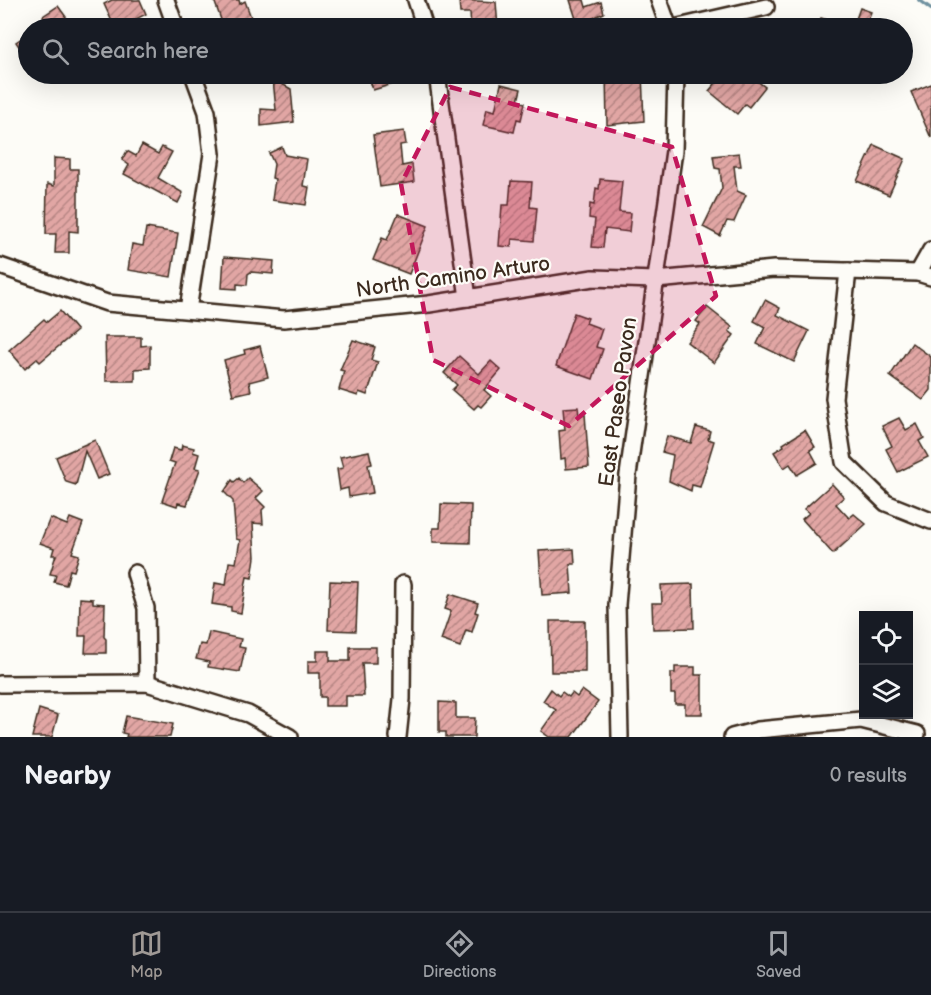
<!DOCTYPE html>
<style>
body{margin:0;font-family:"Balsamiq Sans",sans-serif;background:#242831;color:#f1f3f6}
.controls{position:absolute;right:18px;bottom:18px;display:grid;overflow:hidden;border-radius:0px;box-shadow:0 6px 24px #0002}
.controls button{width:54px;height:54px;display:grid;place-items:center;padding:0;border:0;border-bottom:2px solid #363941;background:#171b24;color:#f1f3f6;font:30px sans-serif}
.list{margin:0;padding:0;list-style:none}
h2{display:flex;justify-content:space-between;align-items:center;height:78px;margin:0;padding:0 24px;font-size:26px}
h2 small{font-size:20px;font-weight:400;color:#9ea1a6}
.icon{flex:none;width:33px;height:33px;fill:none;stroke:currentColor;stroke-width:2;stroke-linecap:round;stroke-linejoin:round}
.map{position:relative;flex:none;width:931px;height:737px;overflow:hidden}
.search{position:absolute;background:#171b24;box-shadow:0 6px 24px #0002;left:18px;right:18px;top:18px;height:66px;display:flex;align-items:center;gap:15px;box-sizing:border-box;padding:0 21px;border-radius:33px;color:#9ea1a6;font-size:22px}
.sheet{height:174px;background:#171b24}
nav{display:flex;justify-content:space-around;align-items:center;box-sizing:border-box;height:84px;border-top:2px solid #363941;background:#171b24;font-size:16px;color:#9ea1a6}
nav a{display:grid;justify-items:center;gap:3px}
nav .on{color:#9f9995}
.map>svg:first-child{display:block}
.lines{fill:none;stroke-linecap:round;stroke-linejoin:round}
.stream{stroke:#7192a0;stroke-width:4}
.building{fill:url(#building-hatch);stroke:#3b2a1e;stroke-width:1.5}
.street-casing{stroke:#3b2a1e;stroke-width:20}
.street{stroke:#fdfcf7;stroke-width:15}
.marked{fill:#c2185b;fill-opacity:0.2;stroke:#c2185b;stroke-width:4.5;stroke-dasharray:12 8;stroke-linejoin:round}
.labels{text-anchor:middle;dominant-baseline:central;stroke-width:4.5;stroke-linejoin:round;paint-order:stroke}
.street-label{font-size:21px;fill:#3b2a1e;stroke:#fdfcf7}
</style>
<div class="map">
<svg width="931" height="737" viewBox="0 0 931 737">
<defs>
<pattern id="building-hatch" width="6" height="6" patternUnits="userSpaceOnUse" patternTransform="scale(1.5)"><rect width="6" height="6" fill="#e1a6a4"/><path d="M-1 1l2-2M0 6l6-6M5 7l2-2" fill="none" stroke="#b88785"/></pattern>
</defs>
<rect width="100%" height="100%" fill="#fdfcf7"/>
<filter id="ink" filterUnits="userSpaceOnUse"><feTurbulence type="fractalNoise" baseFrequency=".0167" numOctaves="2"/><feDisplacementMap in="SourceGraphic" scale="12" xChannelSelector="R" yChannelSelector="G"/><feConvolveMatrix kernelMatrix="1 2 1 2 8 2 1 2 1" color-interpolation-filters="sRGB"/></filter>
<g filter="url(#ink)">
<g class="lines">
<!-- stream -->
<path class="stream" d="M919 0 931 9"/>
</g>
<!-- building -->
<g class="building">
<path d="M112 0H140L146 14 136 19 140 28H115L104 4Z"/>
<path d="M214 0H239L240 4 245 1 252 20 224 28Z"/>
<path d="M459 0 496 2 498 28H471L470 13H460Z"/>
<path d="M570 0H584L586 7 601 2 604 13 578 25Z"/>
<path d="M58 6 74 28H36L46 21 43 16Z"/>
<path d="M860 8 871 12 867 22 856 19Z"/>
<path d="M821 18 848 26 847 28H817Z"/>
<path d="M28 34V60L16 42Z"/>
<path d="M368 74H419L420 76 373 90Z"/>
<path d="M606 74H642L644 121 607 125Z"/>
<path d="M728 74H748L765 87 749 107 745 104 737 114 709 91 720 78 723 80Z"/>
<path d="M273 79 291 89 294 122 261 126V109L276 110Z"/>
<path d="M501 84 521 89 518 101 525 103 521 120 517 119 514 132 483 125 487 109 495 111Z"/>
<path d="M931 84V138L911 92Z"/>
<path d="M404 131 406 144 400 145 402 166 412 164 414 182 380 187 373 135Z"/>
<path d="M142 145 158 154 162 147 172 152 158 178 183 193 178 203 124 174 129 165 122 160 127 151 136 156Z"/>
<path d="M874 145 905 159 889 195 857 181Z"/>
<path d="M282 147 285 155 307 159 303 186 309 187 306 205 272 200 275 179 272 178 274 164 269 153Z"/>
<path d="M739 153 741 166H734L737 191 746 195 734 222 727 221 720 236 703 227 722 188 720 169 715 168 713 156Z"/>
<path d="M54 158 70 159V169H78V232L69 231V253H55L56 234H46L47 184 54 186Z"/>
<path d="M600 179 622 181 619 212 631 213 629 232 605 229 603 248 592 247 595 219 589 218 590 204 594 205 596 188 599 189Z"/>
<path d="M511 181 532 182 530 207 537 208 534 241 512 239 511 247 499 246 502 205H509Z"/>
<path d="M398 214 428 226 409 274 373 260 382 238 387 240Z"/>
<path d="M146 228 178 233 171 277 128 270 132 244 143 246Z"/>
<path d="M224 257 274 261 273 274 251 272 248 274 247 285 237 284V289L222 288Z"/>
<path d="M765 300 780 308 777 315 809 331 794 362 757 344 765 327 754 321Z"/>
<path d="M707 307 732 327 729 331 734 335 714 363 687 342 700 324 696 321Z"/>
<path d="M60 311 77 331 40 362 37 359 25 369 9 350 44 319 47 322Z"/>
<path d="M574 313 588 318 586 323 602 329 596 347 603 349 593 379 556 366Z"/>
<path d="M105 337H141V346L150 345V368L135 369V381H106Z"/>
<path d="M353 340 375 347 371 360 378 362 367 395 359 392 358 396 339 390 344 371 340 370Z"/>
<path d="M912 343 931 357V390L923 400 890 376Z"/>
<path d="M260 346 268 377 249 382 251 391 233 395 224 360 245 354 244 350Z"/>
<path d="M459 356 479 374 491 361 501 370 484 390 491 396 481 407 478 405 474 409 452 390 457 385 444 373Z"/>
<path d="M578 407 579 415 585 414 589 467 566 469 565 458 561 459 559 431 565 430 563 408Z"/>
<path d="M899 418 906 430 917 424 924 438 919 441 928 457 898 472 886 449 892 446 882 426Z"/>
<path d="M696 427 710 431 708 439 714 441 700 487 692 485 691 491 669 481 673 455 662 452 667 436 691 443Z"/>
<path d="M805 430 815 447 810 450 817 463 797 475 790 464 784 468 774 452 784 446 783 444Z"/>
<path d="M95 440 109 474 97 479 85 451 76 485 66 482 56 457Z"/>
<path d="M182 445 194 448 193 452 199 454 195 468 200 469 187 505 178 503 177 506 162 501 175 463 169 461 173 448 181 450Z"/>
<path d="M369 451 372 464 368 465 373 493 349 497 348 488 340 490 337 469 343 468 340 457Z"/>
<path d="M239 478 243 483 248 478 263 491 256 498 265 507 262 510 263 524 253 523 255 557 252 578 247 577 246 582 241 613 231 611V607L212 604 215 583 226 585 229 562 236 563 240 540 236 539 233 501 224 492 232 480 234 482Z"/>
<path d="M832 484 844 497 836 504 849 518 854 514 866 524 833 554 802 519 809 513 804 509Z"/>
<path d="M441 504 471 505 470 543 433 542V528H440Z"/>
<path d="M50 518 67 525 70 518 83 523 72 553 79 555 74 571 70 570 66 585 54 582 56 575 50 574 56 555H52L54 548 40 543Z"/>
<path d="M574 549 575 564H570L572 593 542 595 539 551Z"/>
<path d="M330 581 358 582 356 631 328 630Z"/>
<path d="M693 584 694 628 653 629 652 603H662L661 585Z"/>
<path d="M450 594 478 603 475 612 478 613 472 632 466 630 460 647 441 640 451 611 445 609Z"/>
<path d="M80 598 93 599V603L105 604 104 637 106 639V653H85L86 636H79Z"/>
<path d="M550 621H585V672H551Z"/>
<path d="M209 632 241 639 239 647 245 648 240 672 208 667 209 662 196 659 200 644 206 645Z"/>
<path d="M350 647H376V663H362L364 696H346V706H325V697H320V673H308V661H317V651H330V661H350Z"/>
<path d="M675 667H695V675H702V714H685V704H675V694H671V673H675Z"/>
<path d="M551 689 559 696 562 692 569 697 572 693 577 697 582 690 598 702 572 737H549L541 731 556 710 543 701Z"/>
<path d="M439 702 456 703V718H475L474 737H446V732H439Z"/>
<path d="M39 709 58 715 52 737H32Z"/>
<path d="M126 716 173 724 170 737H126L127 734 122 733Z"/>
</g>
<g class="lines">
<!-- street casing -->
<g class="street-casing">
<g id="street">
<path d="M166 0 176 28"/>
<path d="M416 0 425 28"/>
<path d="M659 0 669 28"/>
<path d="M674 28 766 7"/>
<path d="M437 74 468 298"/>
<path d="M0 266 107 303 284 319 429 304 593 278 656 280 774 269 918 273 931 277"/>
<path d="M848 271 834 398 844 462 886 503 931 521"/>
<path d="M918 273 931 250"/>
<path d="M188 310 212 154 207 112 193 74"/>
<path d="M135 573 146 608 147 683"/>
<path d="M0 684 147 683 248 714 290 737"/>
<path d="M398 737 402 699 403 584"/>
<path d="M620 737 617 605 628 475 674 151 676 74"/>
<path d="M732 737 758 730 861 720 917 734"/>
</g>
</g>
<!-- street -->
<use href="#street" class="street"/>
</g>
</g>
<!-- marked area -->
<path class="marked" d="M450 87 672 147 716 296 569 426 433 360 401 184Z"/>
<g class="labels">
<!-- street labels -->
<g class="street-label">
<text transform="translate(453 277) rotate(-8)">North Camino Arturo</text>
<text transform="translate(618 402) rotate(-82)">East Paseo Pavon</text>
</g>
</g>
</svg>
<div class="controls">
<button><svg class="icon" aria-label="locate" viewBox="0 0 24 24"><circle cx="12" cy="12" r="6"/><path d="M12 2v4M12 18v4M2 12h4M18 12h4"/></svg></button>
<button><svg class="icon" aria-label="layers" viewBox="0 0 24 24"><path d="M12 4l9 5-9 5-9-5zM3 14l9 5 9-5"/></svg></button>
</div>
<div class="search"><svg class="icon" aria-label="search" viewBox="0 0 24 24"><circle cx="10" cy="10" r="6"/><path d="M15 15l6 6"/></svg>Search here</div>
</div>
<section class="sheet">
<h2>Nearby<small>0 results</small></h2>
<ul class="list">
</ul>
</section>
<nav>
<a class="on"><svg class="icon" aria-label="map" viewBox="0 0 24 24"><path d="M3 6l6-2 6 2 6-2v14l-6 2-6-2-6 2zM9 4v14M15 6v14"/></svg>Map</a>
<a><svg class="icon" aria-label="directions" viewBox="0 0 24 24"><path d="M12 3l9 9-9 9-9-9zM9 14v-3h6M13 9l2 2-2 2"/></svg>Directions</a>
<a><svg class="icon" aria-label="saved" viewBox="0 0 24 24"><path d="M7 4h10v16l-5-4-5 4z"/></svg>Saved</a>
</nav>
